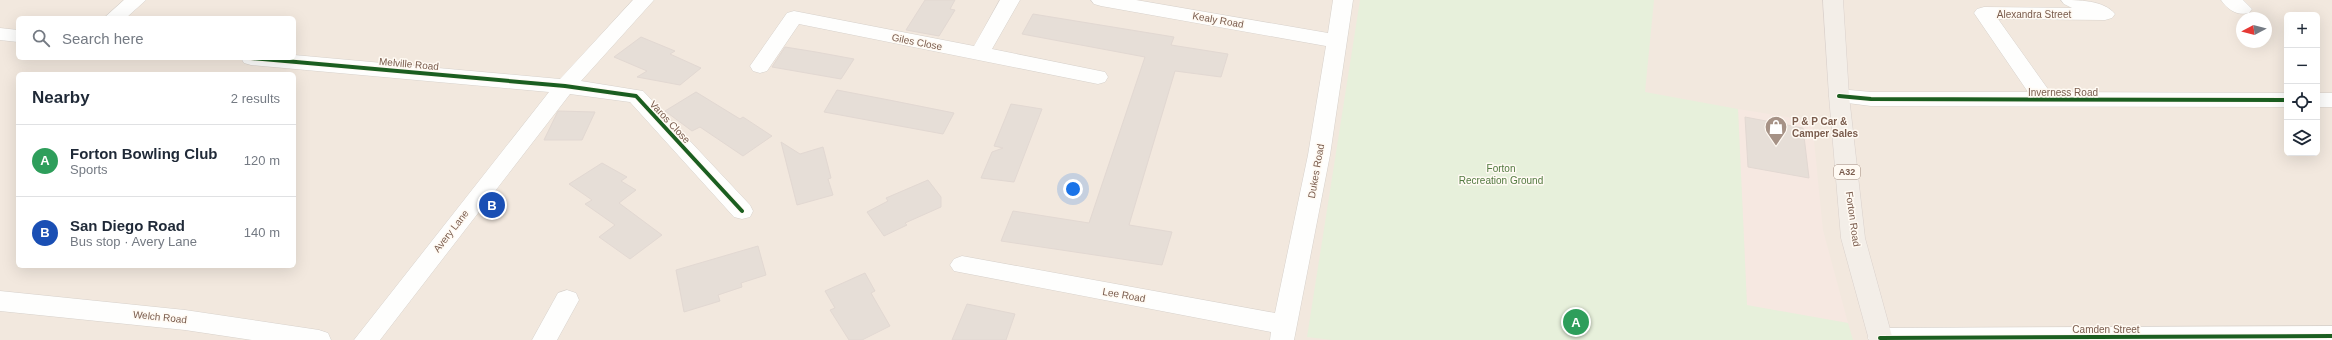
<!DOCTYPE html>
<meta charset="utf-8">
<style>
body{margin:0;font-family:Arial,sans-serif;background:#f2f2f3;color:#1f2937}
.controls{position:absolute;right:12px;top:12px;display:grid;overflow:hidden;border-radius:6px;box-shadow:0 4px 16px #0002}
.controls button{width:36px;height:36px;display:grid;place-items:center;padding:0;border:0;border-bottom:1px solid #e0e1e3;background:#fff;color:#1f2937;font:20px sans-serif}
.compass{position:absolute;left:2236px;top:12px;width:36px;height:36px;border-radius:50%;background:#fff;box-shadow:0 4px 16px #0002;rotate:263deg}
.you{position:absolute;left:1073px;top:189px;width:14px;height:14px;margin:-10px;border:3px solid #fff;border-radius:50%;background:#1a73e8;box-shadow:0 0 0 6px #1a73e833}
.badge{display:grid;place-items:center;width:26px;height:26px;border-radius:50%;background:#b45309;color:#fff;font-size:13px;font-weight:700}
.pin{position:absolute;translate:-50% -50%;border:2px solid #fff;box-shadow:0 1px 4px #0006}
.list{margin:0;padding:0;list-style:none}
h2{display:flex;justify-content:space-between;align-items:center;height:52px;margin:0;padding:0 16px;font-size:17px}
h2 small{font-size:13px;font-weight:400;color:#747a83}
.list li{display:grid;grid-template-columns:26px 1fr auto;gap:12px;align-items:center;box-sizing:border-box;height:72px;padding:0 16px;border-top:1px solid #e0e1e3}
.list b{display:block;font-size:15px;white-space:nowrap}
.list p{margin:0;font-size:13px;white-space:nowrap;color:#747a83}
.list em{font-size:13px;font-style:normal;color:#747a83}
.icon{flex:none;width:22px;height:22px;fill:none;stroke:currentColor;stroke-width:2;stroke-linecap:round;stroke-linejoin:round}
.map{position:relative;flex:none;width:2332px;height:340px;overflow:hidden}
.search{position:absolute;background:#fff;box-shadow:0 4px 16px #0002;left:16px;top:16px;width:280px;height:44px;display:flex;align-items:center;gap:10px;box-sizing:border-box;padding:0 14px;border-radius:6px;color:#747a83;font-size:15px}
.panel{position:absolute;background:#fff;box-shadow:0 4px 16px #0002;left:16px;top:72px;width:280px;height:196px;border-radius:6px}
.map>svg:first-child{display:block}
.residential{fill:#f2e8de;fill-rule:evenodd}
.commercial{fill:#f6e8e1}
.green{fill:#e7f0db}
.building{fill:#e6ded7;stroke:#e2d8d2}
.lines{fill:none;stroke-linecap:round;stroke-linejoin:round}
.street-casing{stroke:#d7d1cb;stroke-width:1}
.primary-casing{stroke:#dad1cc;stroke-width:1}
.street{fill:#fefefd;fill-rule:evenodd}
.primary{fill:#f3eee8;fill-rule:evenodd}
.cycleway-casing{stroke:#fffaf3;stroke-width:6}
.cycleway{stroke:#1b5e20;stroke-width:4}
.labels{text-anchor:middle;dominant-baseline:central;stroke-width:3;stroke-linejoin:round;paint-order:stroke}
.shield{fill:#fffaf3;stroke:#a28b7f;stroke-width:1}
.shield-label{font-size:9px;font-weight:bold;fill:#7a5c4d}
.street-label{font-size:10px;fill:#7a5c4d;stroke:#fffaf3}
.poi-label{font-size:10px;font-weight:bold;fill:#7a5c4d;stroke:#fffaf3;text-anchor:start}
.park-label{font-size:10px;fill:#537a41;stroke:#fffaf3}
</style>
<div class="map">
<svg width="2332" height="340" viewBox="0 0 2332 340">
<rect width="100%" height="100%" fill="#f9f5f0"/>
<!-- residential -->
<path class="residential" d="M0 0H2332V340H0ZM2287 15H2317V153H2287ZM18 18H294V58H18ZM2242 18H2266V42H2242ZM18 74H294V266H18Z"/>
<!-- commercial -->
<path class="commercial" d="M1738 109 1812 121 1823 230 1848 323 1747 306Z"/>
<!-- green -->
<path class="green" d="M1360 0H1654L1645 92 1738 109 1747 305 1848 323 1853 340H1332L1307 337Z"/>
<!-- building -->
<g class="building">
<path d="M925 0H955L950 9 955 10 939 36 906 30Z"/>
<path d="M1033 14 1174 37 1171 45 1228 54 1221 77 1175 71 1129 225 1172 232 1162 265 1001 241 1013 211 1089 223 1145 57 1022 34Z"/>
<path d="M641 37 675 51 670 54 701 68 680 85 637 77 647 71 614 57Z"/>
<path d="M785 47 816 52 854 59 841 79 772 67Z"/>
<path d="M837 90 889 100 954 113 943 134 824 112Z"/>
<path d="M696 92 740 119 743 117 772 136 743 156 700 127 692 131 665 111Z"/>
<path d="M1011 104 1042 109 1014 182 981 178 992 152 1003 148 994 146Z"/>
<path d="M558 111 595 112 582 140H544Z"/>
<path d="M1745 117 1803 128 1809 178 1748 167Z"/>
<path d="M781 142 800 154 823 147 831 178 828 179 833 195 797 205Z"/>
<path d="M602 163 627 177 621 181 636 190 619 203 662 235 630 259 599 237 615 225 585 204 592 200 569 184Z"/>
<path d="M928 180 941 197V207L905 223 907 225 884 236 867 212 888 201 886 198Z"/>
<path d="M758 246 766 275 741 283 742 287 718 295 720 301 684 312 676 270Z"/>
<path d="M865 273 875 291 871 293 890 326 862 340H849L830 310 835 308 825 291Z"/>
<path d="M967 304 1015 314 1006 340H952Z"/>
</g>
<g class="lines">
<!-- street casing -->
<g class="street-casing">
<g id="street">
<path d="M124 0H146L126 18H104Z"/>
<path d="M633 0H654L581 81 643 91 750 205 753 211 750 217 742 219 734 217 630 102 570 94 380 340H354L549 92 251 65 244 63 241 58H294V55L560 79Z"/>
<path d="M1000 0H1020L992 49 1105 72 1108 77 1105 82 1098 84 799 24 767 71 760 73 753 71 750 66 787 13 794 11 974 46Z"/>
<path d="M1091 0H1136L1328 33 1333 0H1353L1330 155 1294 340H1270L1271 332 954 271 950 265 954 259 962 256 1275 313 1308 155 1326 46 1101 6 1094 4Z"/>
<path d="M2061 0C2078 0 2104 0 2115 14L2112 18 2105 20 1998 19 2050 92 2287 93V107L1871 106 1832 101 1829 96 1832 91 1839 89 1871 92H2028L1974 13 1977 9 1984 7 2072 8 2064 4Z"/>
<path d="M2221 0H2243L2252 9 2249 13C2237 16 2228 10 2221 0Z"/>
<path d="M0 28 18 30V42L0 40Z"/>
<rect x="2317" y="93" width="15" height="14"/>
<path d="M567 290 576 293 579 300 557 340H532L558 293Z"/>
<path d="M0 291 185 310 319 330 328 333 331 340H252L185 330 0 311Z"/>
<path d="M2332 326V340H1869L1868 338 1871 331 1880 328Z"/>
</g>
</g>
<!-- primary casing -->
<g class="primary-casing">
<path id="primary" d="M1823 0H1843L1849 96 1865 238 1893 340H1869L1841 238 1829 96Z"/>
</g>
<!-- street -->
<use href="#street" class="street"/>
<!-- primary -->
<use href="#primary" class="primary"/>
<!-- cycleway casing -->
<g class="cycleway-casing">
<g id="cycleway">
<path d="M251 58 565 86 636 96 742 211"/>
<path d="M1839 96 1871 99 2287 100"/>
<path d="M1880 338 2332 336"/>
</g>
</g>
<!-- cycleway -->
<use href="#cycleway" class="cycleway"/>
</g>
<!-- icons -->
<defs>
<g id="shop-pin" transform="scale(1.15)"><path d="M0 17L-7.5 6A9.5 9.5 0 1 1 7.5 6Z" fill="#a69286" stroke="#fffaf3"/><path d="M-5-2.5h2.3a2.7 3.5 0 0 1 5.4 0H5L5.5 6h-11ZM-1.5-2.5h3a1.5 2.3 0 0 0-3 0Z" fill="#fff"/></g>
</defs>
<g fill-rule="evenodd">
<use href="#shop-pin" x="1776" y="127"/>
</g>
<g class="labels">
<!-- shield labels -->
<rect class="shield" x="1834" y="165" width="26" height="14" rx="3"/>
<g class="shield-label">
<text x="1847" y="172">A32</text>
</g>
<!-- street labels -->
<g class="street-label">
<text x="2034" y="14">Alexandra Street</text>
<text transform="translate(1218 20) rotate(10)">Kealy Road</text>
<text transform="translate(917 42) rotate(11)">Giles Close</text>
<text transform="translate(409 64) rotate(5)">Melville Road</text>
<text x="2063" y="92">Inverness Road</text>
<text transform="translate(670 122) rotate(47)">Varos Close</text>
<text transform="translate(1316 171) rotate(-80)">Dukes Road</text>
<text transform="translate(1853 219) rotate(82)">Forton Road</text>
<text transform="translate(451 231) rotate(-52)">Avery Lane</text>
<text transform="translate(1124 295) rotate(10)">Lee Road</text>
<text transform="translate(160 317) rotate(6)">Welch Road</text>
<text x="2106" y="329">Camden Street</text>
</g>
<!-- poi labels -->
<g class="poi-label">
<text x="1792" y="121">P &amp; P Car &amp;<tspan x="1792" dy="12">Camper Sales</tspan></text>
</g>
<!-- park labels -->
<g class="park-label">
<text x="1501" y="168">Forton<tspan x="1501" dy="12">Recreation Ground</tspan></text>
</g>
</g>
</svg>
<div class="controls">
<button>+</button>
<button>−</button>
<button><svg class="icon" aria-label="locate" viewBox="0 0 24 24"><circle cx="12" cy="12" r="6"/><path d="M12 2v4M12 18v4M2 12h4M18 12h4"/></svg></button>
<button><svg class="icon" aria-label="layers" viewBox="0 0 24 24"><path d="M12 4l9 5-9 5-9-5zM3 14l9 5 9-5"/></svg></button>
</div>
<svg class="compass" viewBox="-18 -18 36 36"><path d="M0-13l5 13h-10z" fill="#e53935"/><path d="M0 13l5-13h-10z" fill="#747a83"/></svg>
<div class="you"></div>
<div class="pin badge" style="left:1576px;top:322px;background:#2e9e5b">A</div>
<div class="pin badge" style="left:492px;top:205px;background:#1a4fb4">B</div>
<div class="search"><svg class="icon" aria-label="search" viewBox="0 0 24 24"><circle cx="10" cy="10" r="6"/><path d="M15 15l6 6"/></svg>Search here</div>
<section class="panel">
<h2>Nearby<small>2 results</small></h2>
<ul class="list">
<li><span class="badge" style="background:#2e9e5b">A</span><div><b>Forton Bowling Club</b><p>Sports</p></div><em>120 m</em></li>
<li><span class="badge" style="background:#1a4fb4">B</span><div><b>San Diego Road</b><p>Bus stop · Avery Lane</p></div><em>140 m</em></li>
</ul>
</section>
</div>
